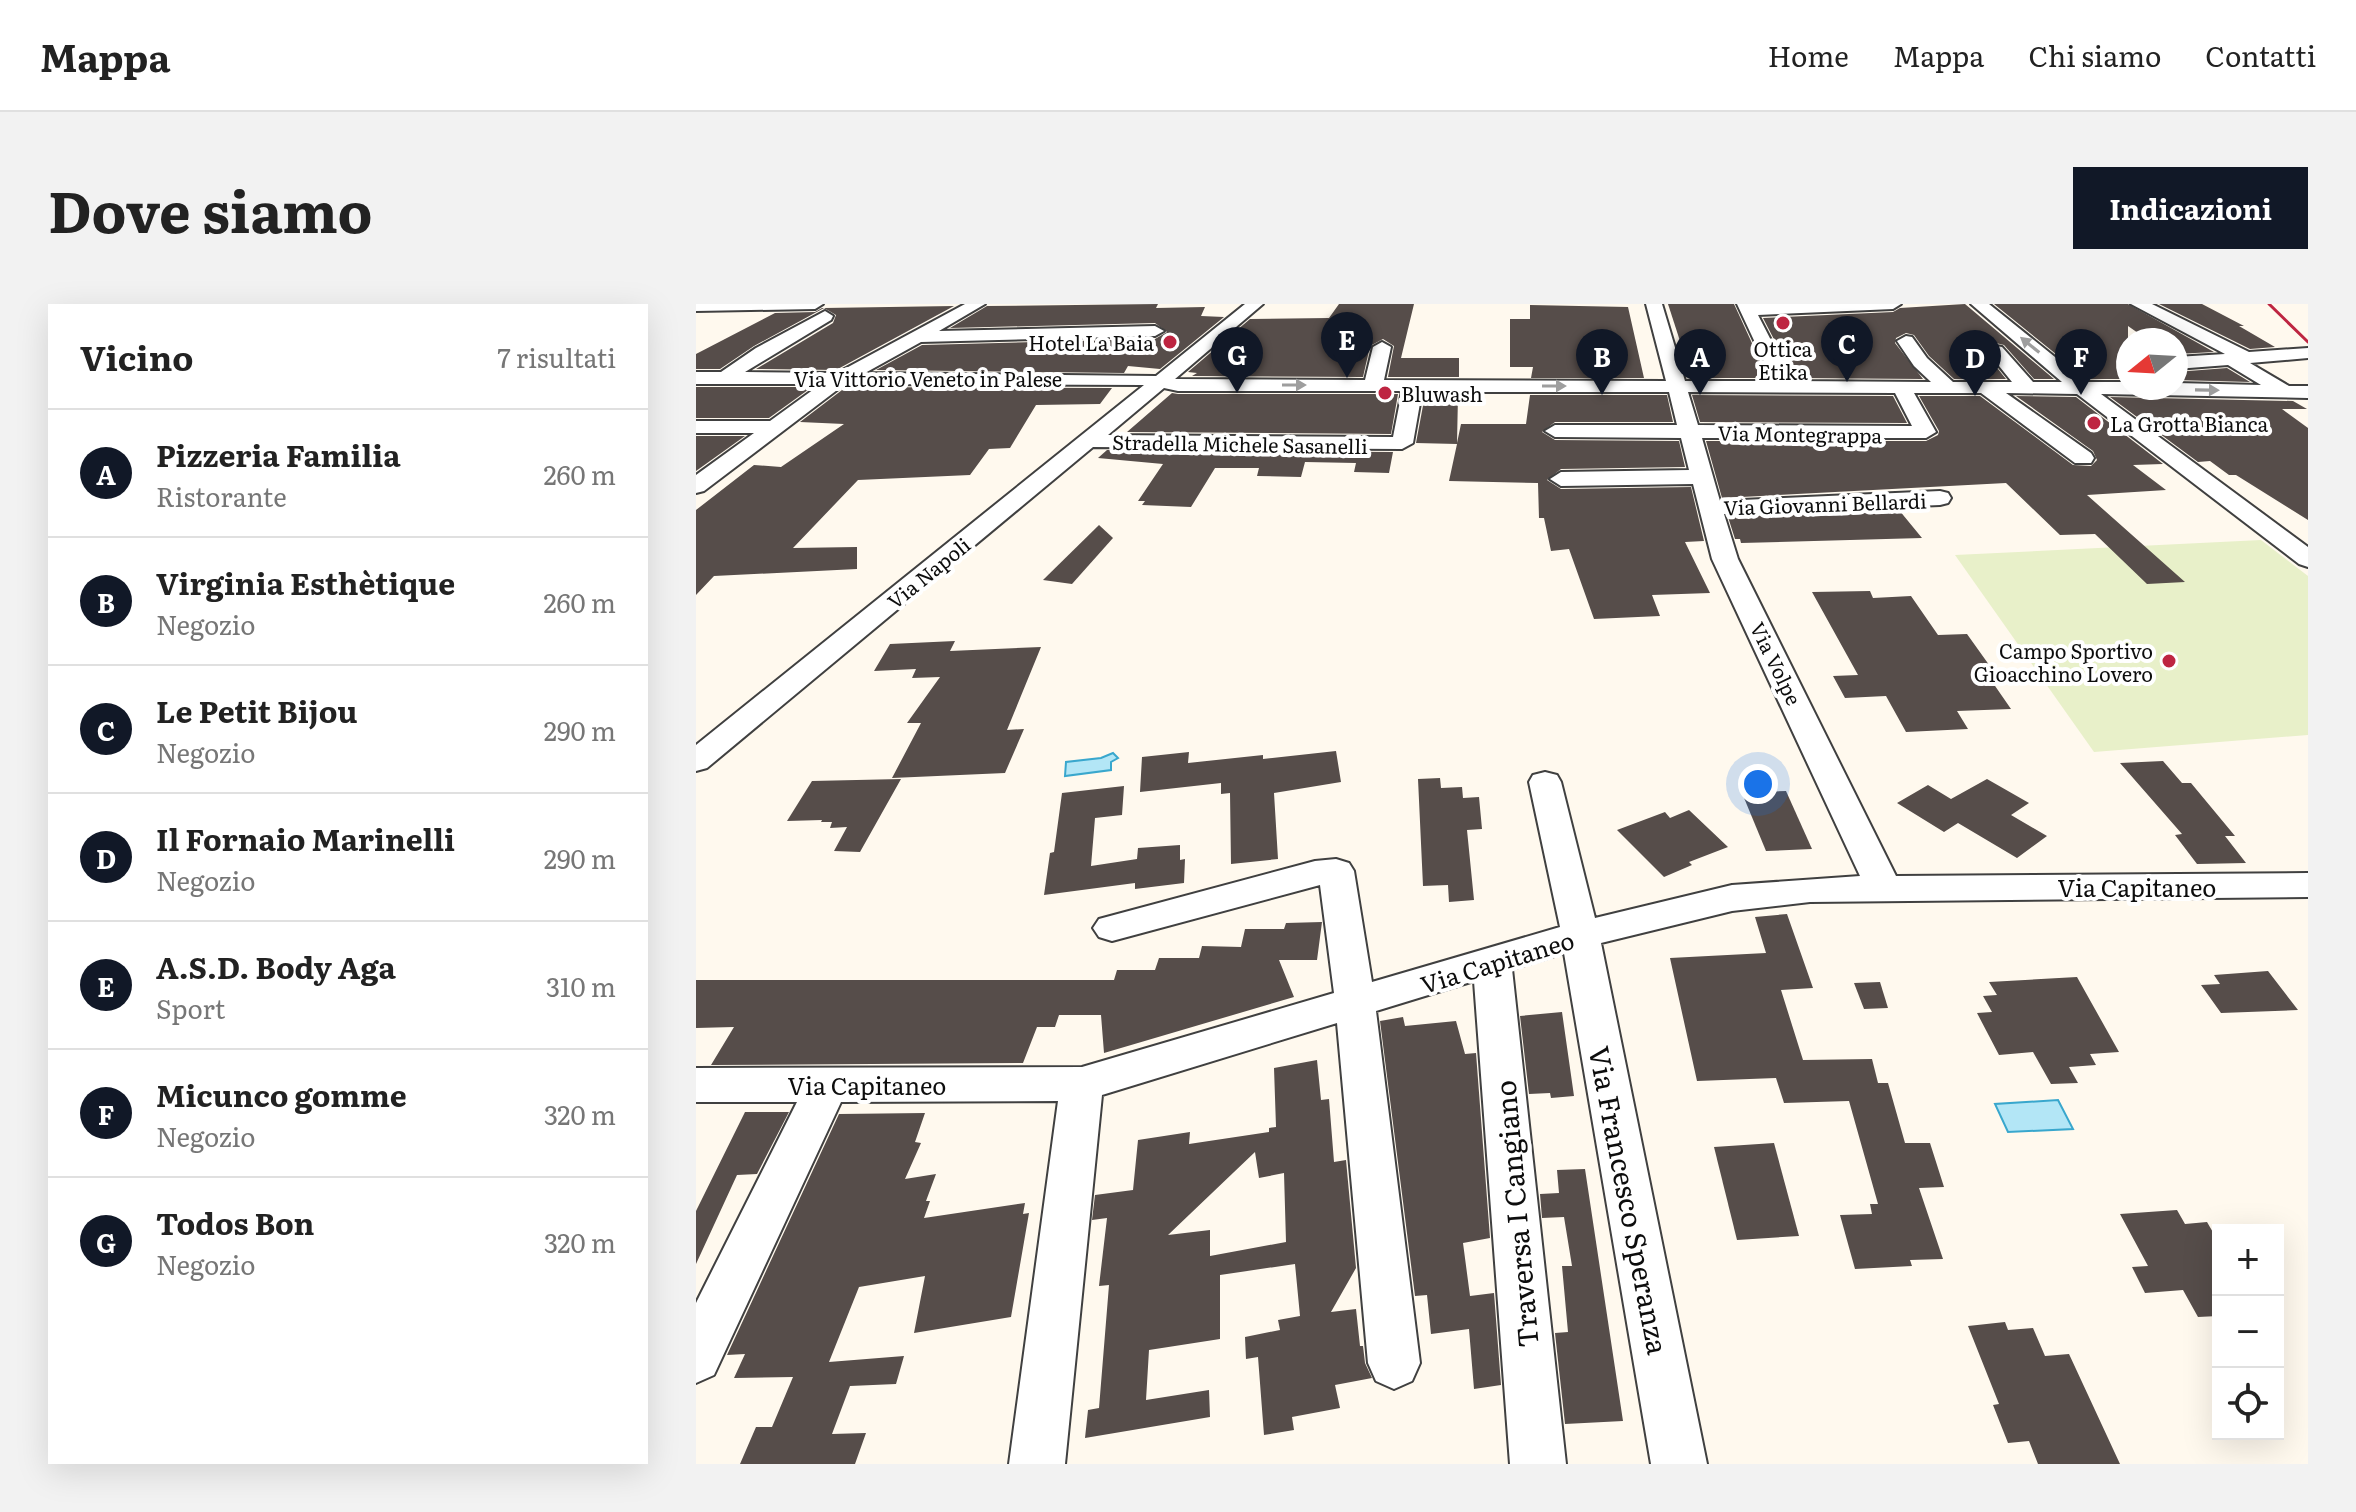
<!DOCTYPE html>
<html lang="it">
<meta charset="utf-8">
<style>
body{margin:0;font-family:Literata,serif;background:#f2f2f2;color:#222}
.controls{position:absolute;right:24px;bottom:24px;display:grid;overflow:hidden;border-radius:0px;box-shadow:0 8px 32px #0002}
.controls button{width:72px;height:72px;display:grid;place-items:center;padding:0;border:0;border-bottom:2px solid #e0e0e0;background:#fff;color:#222;font:40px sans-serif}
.compass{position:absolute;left:1420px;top:24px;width:72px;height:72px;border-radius:50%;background:#fff;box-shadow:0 8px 32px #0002;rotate:252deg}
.you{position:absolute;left:1062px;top:480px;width:28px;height:28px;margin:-20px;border:6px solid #fff;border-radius:50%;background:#1a73e8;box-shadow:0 0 0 12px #1a73e833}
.badge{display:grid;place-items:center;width:52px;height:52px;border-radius:50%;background:#111827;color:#fff;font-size:26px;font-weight:700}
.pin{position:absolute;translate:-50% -66px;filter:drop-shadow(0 2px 4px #0008)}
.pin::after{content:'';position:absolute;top:42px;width:28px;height:24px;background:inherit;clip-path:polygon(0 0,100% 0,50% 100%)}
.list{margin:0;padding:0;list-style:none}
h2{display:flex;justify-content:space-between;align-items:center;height:104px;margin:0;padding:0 32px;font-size:34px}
h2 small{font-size:26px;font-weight:400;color:#767676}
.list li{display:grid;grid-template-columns:52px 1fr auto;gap:24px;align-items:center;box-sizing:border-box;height:128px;padding:0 32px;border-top:2px solid #e0e0e0}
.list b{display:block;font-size:30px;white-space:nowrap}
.list p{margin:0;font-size:26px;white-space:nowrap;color:#767676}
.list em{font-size:26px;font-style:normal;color:#767676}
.icon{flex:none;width:44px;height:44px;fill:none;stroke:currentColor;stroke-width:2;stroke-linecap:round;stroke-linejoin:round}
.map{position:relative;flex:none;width:1612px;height:1160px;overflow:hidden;border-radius:0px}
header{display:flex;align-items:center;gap:48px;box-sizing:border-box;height:112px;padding:0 40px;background:#fff;border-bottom:2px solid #e0e0e0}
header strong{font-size:38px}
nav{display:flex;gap:44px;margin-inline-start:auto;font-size:28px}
.intro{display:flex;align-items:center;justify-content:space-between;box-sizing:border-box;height:192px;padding:0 48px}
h1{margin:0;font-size:56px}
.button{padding:20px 36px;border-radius:0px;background:#111827;color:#fff;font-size:28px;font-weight:700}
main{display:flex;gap:48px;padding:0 48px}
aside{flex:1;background:#fff;border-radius:0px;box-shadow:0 8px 32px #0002}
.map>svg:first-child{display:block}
.pitch{fill:#e8f0c9}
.water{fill:#b3e6f6;stroke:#39a7cd;stroke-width:2}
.building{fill:#564d4a;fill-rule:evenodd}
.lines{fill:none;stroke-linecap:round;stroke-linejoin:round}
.minor-casing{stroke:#404040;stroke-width:4}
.minor{fill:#fff;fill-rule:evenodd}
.rail{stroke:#be2541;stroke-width:3}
.oneway{fill:#9e9e9e}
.poi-dot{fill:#be2541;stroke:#fff;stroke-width:3}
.labels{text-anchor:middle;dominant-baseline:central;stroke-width:8;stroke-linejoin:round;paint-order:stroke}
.far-poi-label{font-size:20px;fill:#0d0d0d;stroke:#fff;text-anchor:end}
.far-street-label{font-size:20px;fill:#0d0d0d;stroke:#fff}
.street-label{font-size:24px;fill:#0d0d0d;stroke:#fff}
.near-street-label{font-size:28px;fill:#0d0d0d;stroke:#fff}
</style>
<header>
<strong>Mappa</strong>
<nav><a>Home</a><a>Mappa</a><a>Chi siamo</a><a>Contatti</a></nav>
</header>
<div class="intro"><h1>Dove siamo</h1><a class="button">Indicazioni</a></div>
<main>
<aside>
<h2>Vicino<small>7 risultati</small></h2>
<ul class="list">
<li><span class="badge">A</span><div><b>Pizzeria Familia</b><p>Ristorante</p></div><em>260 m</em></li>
<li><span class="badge">B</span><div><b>Virginia Esthètique</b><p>Negozio</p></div><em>260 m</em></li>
<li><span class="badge">C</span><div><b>Le Petit Bijou</b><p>Negozio</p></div><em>290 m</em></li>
<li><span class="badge">D</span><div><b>Il Fornaio Marinelli</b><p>Negozio</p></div><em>290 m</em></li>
<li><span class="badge">E</span><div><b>A.S.D. Body Aga</b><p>Sport</p></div><em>310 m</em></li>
<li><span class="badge">F</span><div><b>Micunco gomme</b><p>Negozio</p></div><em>320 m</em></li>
<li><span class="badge">G</span><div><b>Todos Bon</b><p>Negozio</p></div><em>320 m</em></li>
</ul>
</aside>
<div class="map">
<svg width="1612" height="1160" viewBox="0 0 1612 1160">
<rect width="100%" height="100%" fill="#fff9ee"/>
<!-- pitch -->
<path class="pitch" d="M1565 236 1612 272V431L1398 448 1259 251Z"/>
<!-- water -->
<g class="water">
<path d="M417 449 422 454 415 458V466L369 472 370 458 405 454Z"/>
<path d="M1362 796 1377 825 1312 828 1299 800Z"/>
</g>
<!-- building -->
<g class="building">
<path d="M462 0 460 4 509 3 505 12 528 13 464 65 432 62 428 69 180 66 226 41 459 35 471 28 459 19 254 24 291 2Z"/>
<path d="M643 0H718L705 54H763V73H692L698 42 687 35 674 42 667 73 496 72 501 69 492 68 554 15 633 14Z"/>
<path d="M972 0H1038L1072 74H996Z"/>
<path d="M1269 0 1358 75H1338L1308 41 1300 39 1290 44 1289 49 1310 75H1258L1233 52 1218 31 1210 29 1200 34 1199 39 1227 75 1098 74 1067 14 1197 8 1204 4Z"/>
<path d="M1298 0H1432L1518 48 1480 50V36H1452L1432 22V75H1391Z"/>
<path d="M1463 0H1506L1548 22H1543L1579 43 1554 45Z"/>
<path d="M834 1 932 3 948 74H835L837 63H814V15H834Z"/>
<path d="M258 2 140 66 60 65 137 19 140 11 128 4Z"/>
<path d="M126 4H128L58 42 24 65H0V50L79 9 119 8Z"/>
<path d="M1531 64 1554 78 1480 76V68Z"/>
<path d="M0 83H116L73 114H0Z"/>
<path d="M150 83 416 84 404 100 340 101 314 144 293 145 274 171 162 176 97 244 161 243V265L18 272 0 291V206L58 161 85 163 148 120 104 118Z"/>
<path d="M476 89 482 90H702L695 130 431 128Z"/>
<path d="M729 91H762L761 139 765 120H830L834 91H971L977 118H859L846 128 859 136 983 137 989 163 865 165 851 176 865 185 995 183 1008 237 989 238 1014 289 956 291 964 312 898 315 873 245 855 247 848 214H843L842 179 753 177 761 140 720 139Z"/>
<path d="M996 91 1197 92 1211 119 1004 118Z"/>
<path d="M1223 92H1284L1377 161 1395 162 1401 156 1397 147 1320 92 1380 93 1467 160 1437 161 1470 186 1391 191 1489 278 1451 280 1399 230 1364 231 1310 179 1026 194 1010 137H1230L1242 131 1243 127Z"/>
<path d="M1414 93 1597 97 1611 105H1586L1612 124V216L1540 171H1533L1514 157 1502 158Z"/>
<path d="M0 132H49L0 167Z"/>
<path d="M411 146 697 148 693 169 658 168 660 159 609 158 605 173 561 172 563 164H519L495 203 446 201 449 197H442L467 160 402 154Z"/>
<path d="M1203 206 1226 234 1045 239 1044 235H1039L1032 213Z"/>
<path d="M403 221 417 234 376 280 347 276Z"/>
<path d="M1174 287 1177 294 1215 292 1242 331 1271 330 1306 379H1297L1315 405 1261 407 1272 425 1210 428 1190 392 1149 394 1137 372 1162 371 1116 288Z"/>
<path d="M259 337 254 347 345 343 311 426 328 425 309 469 196 474 225 419H211L244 373 216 374 220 365 178 367 194 340Z"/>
<path d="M640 447 645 478 578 489 582 555 535 560 534 489 525 490V479L444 488 446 453 493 448 492 459 567 451V455Z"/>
<path d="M1467 457 1486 479H1495L1539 532H1529L1550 559 1501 560 1479 531 1486 530 1424 459Z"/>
<path d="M744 474 745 484 766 483 767 494 783 493 786 525 771 526 778 596 753 598 752 581 727 582 722 475Z"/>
<path d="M205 475 164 548 138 547 151 523 134 524 136 518H125L126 516 91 517 116 477Z"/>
<path d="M1291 475 1333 499 1315 511 1351 532 1321 554 1262 519 1248 528 1201 499 1232 481 1255 495Z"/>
<path d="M428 482 426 511 399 514 395 562 441 555 442 544 484 541V556L489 555 488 579 439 585V579L348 591 354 549 358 548 366 489Z"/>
<path d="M1090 487 1116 545 1070 547 1046 489Z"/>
<path d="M993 506 1032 543 993 558 996 561 968 573 921 526 969 508 974 514Z"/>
<path d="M1091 610 1117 684 1085 686 1107 756 1176 755 1182 779H1192L1209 839H1234L1248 883 1223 884 1247 955 1214 956 1216 962 1159 965 1144 911 1176 910 1174 900H1182L1153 797 1088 799 1080 774 1001 777 974 654 1070 649 1059 613Z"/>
<path d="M626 618 621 656H583L598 693 408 749 405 711H363L359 723H341L327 759 15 761 38 723 0 724V676H418L421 666H459L463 654H503L506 642 545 643 549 625H588L590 619Z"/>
<path d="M1572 667 1602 706 1525 709 1505 681 1524 680 1518 671Z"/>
<path d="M1381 673 1423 748 1394 750 1400 761 1373 763 1382 779 1355 780 1337 748 1303 751 1281 709 1296 708 1287 692 1301 691 1293 678Z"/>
<path d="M1184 678 1192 704 1168 705 1158 679Z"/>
<path d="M866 708 878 792 855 794 854 789 833 790 824 712Z"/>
<path d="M707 713 709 722 760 717 769 750 780 749 794 934 767 939 774 992 798 989 805 1081 778 1085 773 1025 735 1030 731 991 719 992 684 717Z"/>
<path d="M621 756 625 796 633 795 638 858 650 856 660 964 635 1008 660 1005 664 1042H667L669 1059 676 1074 639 1081 644 1104 596 1113 598 1126 568 1131 562 1053 550 1055 549 1033 584 1026 582 1016 604 1012 599 960 524 971V1035L453 1046 450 1096 513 1086 514 1113 389 1134 392 1106 403 1104 413 981 403 982 411 914 396 916 399 891 437 886 442 836 494 828 493 840 573 828V824L580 823 578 764ZM559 848 563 874 588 869 590 938 514 952V926L472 931Z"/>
<path d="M49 808H93L61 870 41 871 0 960V907Z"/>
<path d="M229 809 219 838 225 839 209 875 240 870 230 897H234L228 914 329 899 327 910 333 909 315 1013 218 1029 229 972 163 983 133 1058 208 1052 200 1080 154 1082 136 1130 170 1129 159 1160H44L60 1123H76L97 1073 38 1074 49 1050 31 1051 143 810Z"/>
<path d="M1078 839 1103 932 1041 936 1018 843Z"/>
<path d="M889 865 927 1117 869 1120 859 1029 872 1028 866 962H876L868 913 846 914 844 890 863 889 861 866Z"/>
<path d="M1481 906 1489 920 1511 918 1522 937V1012L1502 1013 1487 986 1449 989 1436 963 1452 962 1424 910Z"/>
<path d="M1309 1018 1312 1026 1337 1024 1349 1052 1373 1050 1424 1160H1342L1333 1137 1312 1139 1297 1101 1303 1100 1272 1022Z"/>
</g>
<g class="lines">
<!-- minor casing -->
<g class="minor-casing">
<g id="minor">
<path d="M0 0H127L119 5 0 7Z"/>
<path d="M269 0H289L243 27 459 22 468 27 459 32 225 38 169 69 460 72 549 0H567L479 75 669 76 677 43 686 38 695 43 688 76 970 77 950 0H966L989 77H1077L1041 0H1205L1197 5 1062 11 1096 77 1235 78 1218 62 1201 37 1210 32 1216 33 1231 54 1257 78H1316L1291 47 1300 42 1306 43 1337 78H1366L1275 0H1293L1390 78H1432V84H1480V79L1565 81 1532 61 1480 65V53L1529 50 1435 0H1456L1553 48 1612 44V54L1554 59 1593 82H1612V94L1405 90 1612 243V263L1603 260 1381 90 1310 89 1395 149 1398 154 1395 159H1379L1285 89H1218L1240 128 1230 134H1006L1024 197 1244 187 1252 189 1255 194 1252 199 1244 201 1028 210 1042 255 1200 572 1612 569V593L1114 598 1036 607 905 639 1011 1160H955L868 649 816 665 870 1160H814L778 677 680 707 724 1059 716 1077 698 1085 680 1077 672 1059 641 719 406 791 369 1160H313L362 797 145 798 18 1071 0 1079V999L101 798H0V764L386 763 638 689 624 581 416 637 403 633 397 624 403 615 619 557 640 555 653 559 658 567 676 678 864 623 833 478 837 471 849 468 861 471 865 478 899 614 1036 581 1164 572 1016 255 997 180 865 182 854 175 865 168 993 166 985 134 859 133 849 127 859 121H981L973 88H726L717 139 706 145 397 143 11 464 0 467V441L448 81 149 80 8 187 0 189V171L58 129H0V117H74L125 80H0V68H25L60 44 129 7 137 12 135 16 49 68 141 69ZM468 84 482 87H706L697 133 412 131ZM992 88 1199 89 1216 122 1002 121Z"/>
</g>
</g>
<!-- minor -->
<use href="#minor" class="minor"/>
<!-- rail -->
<path class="rail" d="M1573 0 1612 38"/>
</g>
<!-- one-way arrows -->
<defs><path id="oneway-solid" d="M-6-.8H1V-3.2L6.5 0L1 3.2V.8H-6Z" transform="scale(2)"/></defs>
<g class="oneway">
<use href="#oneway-solid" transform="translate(1334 41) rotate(-141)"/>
<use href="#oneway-solid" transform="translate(598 81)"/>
<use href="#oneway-solid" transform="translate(858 82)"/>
<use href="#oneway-solid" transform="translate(1511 86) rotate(1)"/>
</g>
<!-- markers -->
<g class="poi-dot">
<circle cx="1087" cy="19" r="8"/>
<circle cx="474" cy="38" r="8"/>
<circle cx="689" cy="89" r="8"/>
<circle cx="1398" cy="119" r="8"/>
<circle cx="1473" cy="357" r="8"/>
</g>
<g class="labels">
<!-- far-poi labels -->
<g class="far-poi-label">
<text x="458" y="38">Hotel La Baia</text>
<text x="1087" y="44" text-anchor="middle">Ottica<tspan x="1087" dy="23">Etika</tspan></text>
<text x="705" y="89" text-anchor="start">Bluwash</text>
<text x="1414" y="119" text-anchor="start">La Grotta Bianca</text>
<text x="1457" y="346">Campo Sportivo<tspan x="1457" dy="23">Gioacchino Lovero</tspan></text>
</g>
<!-- far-street labels -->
<g class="far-street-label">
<text x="232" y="74">Via Vittorio Veneto in Palese</text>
<text transform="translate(1104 129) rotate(1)">Via Montegrappa</text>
<text transform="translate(544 139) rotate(1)">Stradella Michele Sasanelli</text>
<text transform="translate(1129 199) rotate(-2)">Via Giovanni Bellardi</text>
<text transform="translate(232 268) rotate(-39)">Via Napoli</text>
<text transform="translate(1081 359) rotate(64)">Via Volpe</text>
</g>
<!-- street labels -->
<g class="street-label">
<text x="1441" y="582">Via Capitaneo</text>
<text transform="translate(801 657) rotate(-17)">Via Capitaneo</text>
<text x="171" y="780">Via Capitaneo</text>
</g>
<!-- near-street labels -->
<g class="near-street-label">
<text transform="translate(934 896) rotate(79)">Via Francesco Speranza</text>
<text transform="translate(819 910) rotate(-95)">Traversa I Cangiano</text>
</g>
</g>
</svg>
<div class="controls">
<button>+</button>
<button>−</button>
<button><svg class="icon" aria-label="locate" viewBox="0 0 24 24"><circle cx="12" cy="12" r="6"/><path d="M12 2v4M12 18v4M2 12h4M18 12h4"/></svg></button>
</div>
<svg class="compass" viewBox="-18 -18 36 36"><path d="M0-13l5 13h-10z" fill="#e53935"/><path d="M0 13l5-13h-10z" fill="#767676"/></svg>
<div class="you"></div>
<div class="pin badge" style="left:1004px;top:91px">A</div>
<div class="pin badge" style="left:906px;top:91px">B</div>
<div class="pin badge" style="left:1151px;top:78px">C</div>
<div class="pin badge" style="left:1279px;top:92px">D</div>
<div class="pin badge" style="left:651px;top:74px">E</div>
<div class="pin badge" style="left:1385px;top:91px">F</div>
<div class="pin badge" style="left:541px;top:89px">G</div>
</div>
</main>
